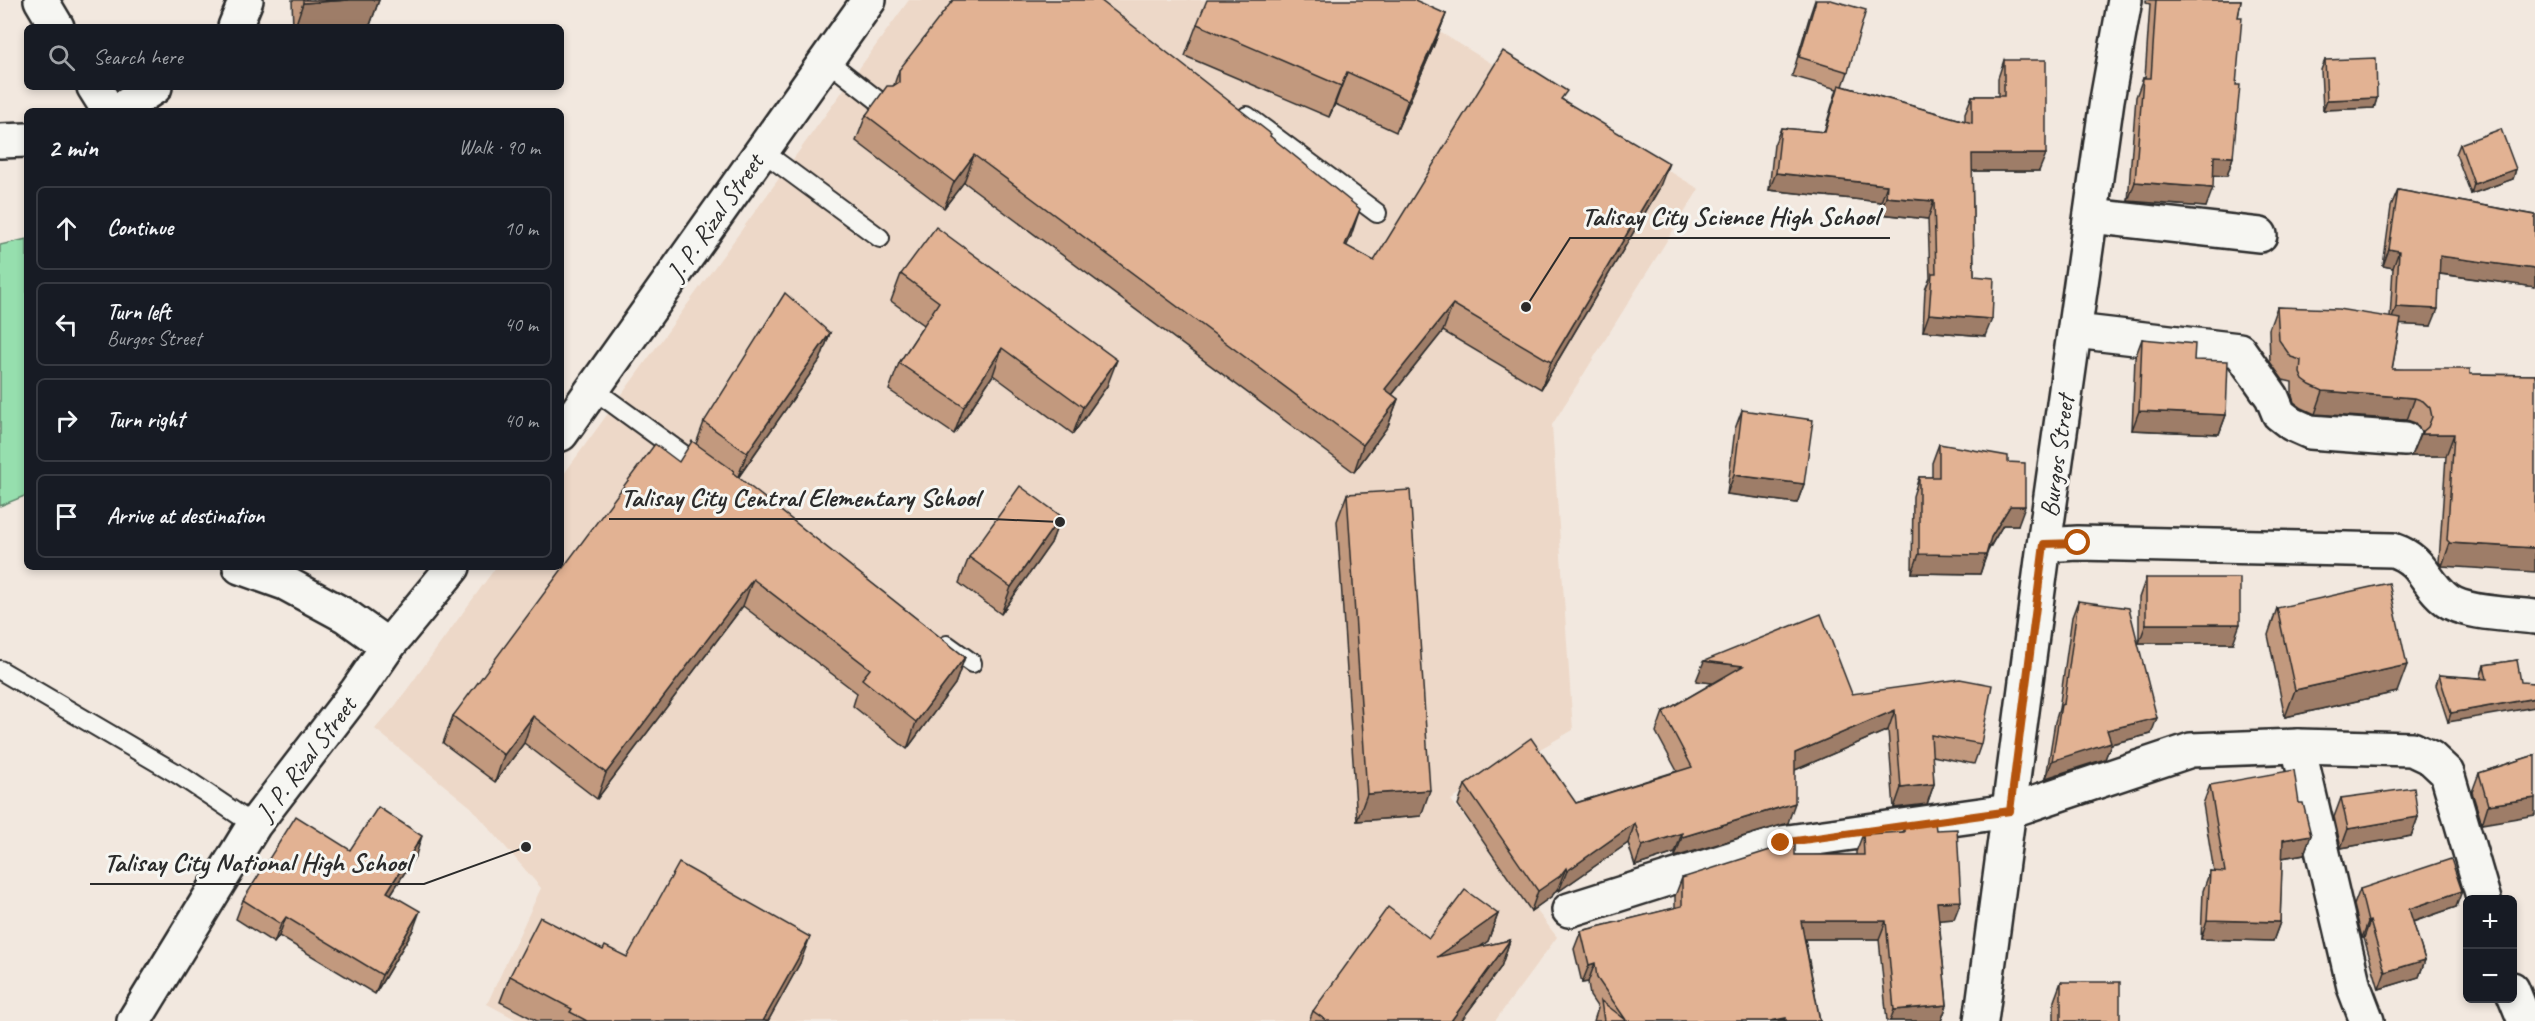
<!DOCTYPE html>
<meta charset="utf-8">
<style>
body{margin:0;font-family:Caveat,sans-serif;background:#242831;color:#f1f3f6}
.controls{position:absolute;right:18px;bottom:18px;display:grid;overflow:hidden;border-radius:9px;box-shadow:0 3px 9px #0003}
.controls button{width:54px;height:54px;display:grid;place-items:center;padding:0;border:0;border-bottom:2px solid #363941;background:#171b24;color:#f1f3f6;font:30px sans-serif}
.stop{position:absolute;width:18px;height:18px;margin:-14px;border:4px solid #b45309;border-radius:50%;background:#fff}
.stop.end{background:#b45309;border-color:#fff;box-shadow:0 2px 6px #0008}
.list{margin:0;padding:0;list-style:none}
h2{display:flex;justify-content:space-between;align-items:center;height:78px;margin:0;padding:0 24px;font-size:26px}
h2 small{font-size:20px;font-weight:400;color:#9ea1a6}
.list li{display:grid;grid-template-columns:39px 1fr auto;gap:18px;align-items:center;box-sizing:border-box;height:84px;margin:0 12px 12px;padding:0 12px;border:2px solid #363941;border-radius:9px}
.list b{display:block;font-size:22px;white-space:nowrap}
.list p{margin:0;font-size:20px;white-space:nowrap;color:#9ea1a6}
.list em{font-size:20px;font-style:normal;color:#9ea1a6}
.icon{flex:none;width:33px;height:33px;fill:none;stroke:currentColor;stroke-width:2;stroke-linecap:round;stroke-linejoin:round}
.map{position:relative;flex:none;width:2535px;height:1021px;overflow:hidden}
.search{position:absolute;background:#171b24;box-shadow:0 3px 9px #0003;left:24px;top:24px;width:540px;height:66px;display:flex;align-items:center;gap:15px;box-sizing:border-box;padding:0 21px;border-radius:9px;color:#9ea1a6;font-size:22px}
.panel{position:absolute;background:#171b24;box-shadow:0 3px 9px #0003;left:24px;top:108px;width:540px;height:462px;border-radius:9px}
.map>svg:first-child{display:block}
.built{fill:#edd8c8}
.green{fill:#96dfae;stroke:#60856c;stroke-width:1.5}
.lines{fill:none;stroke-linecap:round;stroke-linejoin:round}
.service-casing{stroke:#2b2b2b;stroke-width:22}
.minor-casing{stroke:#2b2b2b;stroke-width:38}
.tertiary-casing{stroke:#2b2b2b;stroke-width:38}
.service{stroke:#f6f6f2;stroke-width:18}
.minor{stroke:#f6f6f2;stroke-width:33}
.tertiary{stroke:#f6f6f2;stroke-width:33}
.wall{fill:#c2997e;stroke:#2b2b2b;stroke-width:1.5}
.shaded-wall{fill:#9e7d67;stroke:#2b2b2b;stroke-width:1.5}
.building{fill:#e2b293;stroke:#2b2b2b;stroke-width:1.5}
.route{stroke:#b45309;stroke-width:8}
.labels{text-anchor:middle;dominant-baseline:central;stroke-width:6;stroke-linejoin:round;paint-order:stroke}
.street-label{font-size:26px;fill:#2b2b2b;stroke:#f6f6f2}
.leader{fill:none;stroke:#2b2b2b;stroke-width:2}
.callout-dot{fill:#2b2b2b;stroke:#f6f6f2;stroke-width:2}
.callout-label{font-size:27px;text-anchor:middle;font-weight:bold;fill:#2b2b2b;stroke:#f6f6f2;stroke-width:6;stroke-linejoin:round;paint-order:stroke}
</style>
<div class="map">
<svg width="2535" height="1021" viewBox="0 0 2535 1021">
<rect width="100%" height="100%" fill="#f2e8df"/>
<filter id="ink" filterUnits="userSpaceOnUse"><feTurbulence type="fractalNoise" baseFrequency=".0167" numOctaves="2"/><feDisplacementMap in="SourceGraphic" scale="12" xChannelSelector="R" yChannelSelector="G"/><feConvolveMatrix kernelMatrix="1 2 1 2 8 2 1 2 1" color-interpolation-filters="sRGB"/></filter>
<g filter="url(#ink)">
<!-- built -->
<path class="built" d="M909 0H1379L1443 34 1699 189 1552 425 1573 730 1451 800 1557 937 1495 1021H519L487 1004 541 888 471 807 375 729 395 706 496 567H561V478Z"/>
<!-- green -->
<path class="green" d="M27 239V495L0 506V245Z"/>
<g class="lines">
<!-- service casing -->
<g class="service-casing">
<g id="service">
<path d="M826 60 880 102"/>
<path d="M1247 116 1377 213"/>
<path d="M762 151 880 238"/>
<path d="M593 389 703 469"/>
<path d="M947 645 972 663"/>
<path d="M0 670 181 776 254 825"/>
</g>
</g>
<!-- minor casing -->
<g class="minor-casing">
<g id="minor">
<path d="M41 0 57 27"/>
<path d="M235 27 246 0"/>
<path d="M94 87 109 111"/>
<path d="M118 111 155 87"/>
<path d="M0 141 27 140"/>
<path d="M2091 216 2260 235"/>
<path d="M2075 331 2239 350 2272 397 2279 414 2292 424 2310 432 2405 439"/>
<path d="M2044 545 2078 543 2393 550C2425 561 2424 583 2447 600 2465 614 2512 614 2535 617"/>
<path d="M240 567 285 583 346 616 388 646"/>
<path d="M2298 746 2354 987 2367 1021"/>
<path d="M1569 910 1781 843 2009 811 2191 750 2298 746 2412 749 2431 758 2447 773 2484 900"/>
<path d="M2512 989 2525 1021"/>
</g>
</g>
<!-- tertiary casing -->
<g class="tertiary-casing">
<g id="tertiary">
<path d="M561 434 869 0"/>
<path d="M134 1021 254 825 357 691 388 646 453 567"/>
<path d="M1981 1021 2044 545 2107 100 2125 0"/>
</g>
</g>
<!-- service -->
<use href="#service" class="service"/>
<!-- minor -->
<use href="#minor" class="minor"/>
<!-- tertiary -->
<use href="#tertiary" class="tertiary"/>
</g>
<!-- wall -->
<g class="wall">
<path d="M292 0H379L370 25 337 27H293Z"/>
<path d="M1815 0 1848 72 1843 86 1965 121V113L1972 96H1998V78L2004 60 2039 171H1972L1974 276 1985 336 1923 331 1925 290 1930 278 1928 219 1880 214 1881 202 1769 190 1774 145 1781 128 1824 132 1837 89 1792 76 1810 15Z"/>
<path d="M2146 0H2241L2238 17 2233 157 2227 176 2213 175 2206 207 2128 201 2136 97 2143 78H2145L2150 4 2146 3Z"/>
<path d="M1446 14 1434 45 1396 132 1335 104 1329 117 1185 56 1197 24Z"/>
<path d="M2325 60 2377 98 2374 108 2323 110 2321 70Z"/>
<path d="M899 70 1270 136 1351 236 1346 246 1374 261 1563 100 1659 189 1541 389 1443 331 1392 395 1398 399 1388 426 1354 472 964 182 944 208 856 141 866 115 894 85Z"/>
<path d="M2460 144 2516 169 2513 179 2471 194 2456 154Z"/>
<path d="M2398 190 2535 215V287L2439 274 2431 326 2400 324 2392 369 2470 374 2535 375 2442 566 2439 562 2446 456H2411L2420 434 2422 432 2415 423 2407 420 2315 414 2302 408 2294 402 2292 396V382L2283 380 2270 362 2269 329 2277 307 2390 318 2393 268 2383 266 2391 207Z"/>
<path d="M901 274 1107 386 1073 434 993 375 954 434 889 390 899 363 924 325 891 301Z"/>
<path d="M830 333 820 360 738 478 965 657 955 684 907 749 853 706 857 693 743 606 597 799 524 743 495 782 443 743 453 716 696 444 704 422Z"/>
<path d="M2142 339 2194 360 2226 415 2219 434 2132 430 2135 358Z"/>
<path d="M1742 410 1804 484 1797 503 1727 494 1735 429Z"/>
<path d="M1939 444 2008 462 2018 525H2003L1988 551 1980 574 1912 573 1913 496 1919 477H1932V463Z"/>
<path d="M1347 494 1421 816 1357 821 1337 521Z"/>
<path d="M1061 516 1051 543 1001 614 959 583 969 557Z"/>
<path d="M2146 578 2233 643H2139V598Z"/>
<path d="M2078 601 2151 734 2111 744 2105 759 2046 778 2055 722 2059 709 2072 617Z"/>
<path d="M2277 608 2397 692 2285 717 2268 635Z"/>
<path d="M2517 660 2448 722 2436 685 2439 675 2481 678V675L2484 665Z"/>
<path d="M1696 681 1852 694 1981 744 1974 764 1932 756 1934 784 1927 804 1894 808 1888 730 1795 770 1788 823 1675 857V853L1635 866 1628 843 1559 891 1558 888 1552 896 1531 911 1458 805 1465 785 1576 803 1677 771 1656 732 1663 712 1713 683Z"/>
<path d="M2535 755 2482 824 2472 792 2479 773Z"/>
<path d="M2210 785 2299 803 2311 835 2304 854 2282 858 2280 922 2273 941 2201 939 2203 891 2210 871 2214 872 2203 804Z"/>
<path d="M2341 798 2418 817 2411 836 2341 848 2334 817Z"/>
<path d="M1904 827 1936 830 1954 919 1939 920 1947 1005 1941 1021H1887L1879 939H1805L1820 1021H1594L1598 1008 1590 996 1588 982 1582 983 1574 949 1581 931 1675 908V896L1682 878 1795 855H1856V852L1863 834 1902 832Z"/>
<path d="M350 850 416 855 391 894 413 930 375 994 279 936 274 943 236 919 243 900Z"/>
<path d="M2360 889 2456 907 2413 922 2425 960 2419 977 2379 989 2364 938H2362L2354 905Z"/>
<path d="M1498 914 1488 941 1480 947 1510 940 1501 967 1461 1021H1309L1313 1011 1429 938Z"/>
<path d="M603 950 627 957 800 963 768 1021H537L500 1002 510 976Z"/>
<path d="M2061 982 2120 1021H2054V1001Z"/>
</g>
<!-- shaded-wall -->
<g class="shaded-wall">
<path d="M349 0H379L370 25 337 27H295L303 3Z"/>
<path d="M1446 14 1434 45 1396 132 1408 100Z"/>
<path d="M1347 72 1335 104 1329 117 1341 86Z"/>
<path d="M2377 98 2374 108 2323 110 2327 100Z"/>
<path d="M1972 154H2046L2039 171H1966Z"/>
<path d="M974 155 964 182 944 208 954 182Z"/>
<path d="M2214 156 2233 157 2227 176 2207 175Z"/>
<path d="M1669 163 1659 189 1541 389 1551 362Z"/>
<path d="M2516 169 2513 179 2471 194 2474 184Z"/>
<path d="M1776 173 1887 185 1881 202 1769 190Z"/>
<path d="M2135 182 2213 188 2206 207 2128 201Z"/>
<path d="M1886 197 1934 201 1928 219 1880 214Z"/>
<path d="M1360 209 1351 236 1335 272 1345 245Z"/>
<path d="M2389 249 2399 251 2393 268 2383 266Z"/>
<path d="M2440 256 2535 269V287L2434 273Z"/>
<path d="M1453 304 1443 331 1375 416 1385 389Z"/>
<path d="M2396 307 2438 309 2431 326 2390 324Z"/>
<path d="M1929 314 1992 319 1985 336 1923 331Z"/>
<path d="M830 333 820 360 737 479 747 453Z"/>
<path d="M1002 348 993 375 954 434 964 407Z"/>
<path d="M1117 360 1107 386 1073 434 1083 407Z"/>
<path d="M2323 391 2415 398 2407 420 2315 414Z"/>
<path d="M1398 399 1388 426 1354 472 1363 445Z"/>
<path d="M2139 411 2226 415 2219 434 2132 430Z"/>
<path d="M2420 434H2454L2446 456H2411Z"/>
<path d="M1734 475 1804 484 1797 503 1727 494Z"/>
<path d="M2010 506H2025L2018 525H2003L1985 555H1986L1980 574 1912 573 1919 554 1991 537Z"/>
<path d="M1061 516 1051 543 1001 614 1011 587Z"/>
<path d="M2450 543 2535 548V572L2442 566Z"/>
<path d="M753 579 743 606 597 799 606 773Z"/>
<path d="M2146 624H2240L2233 643H2139Z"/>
<path d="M965 657 955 684 907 749 916 722Z"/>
<path d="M1704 661 1743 666 1736 686 1696 681Z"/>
<path d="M2407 665 2397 692 2285 717 2295 690Z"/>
<path d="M2535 698V707L2448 722 2451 713Z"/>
<path d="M1895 710 1888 730 1788 773 1795 753Z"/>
<path d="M533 716 524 743 495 782 504 755Z"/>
<path d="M2157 718 2151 734 2111 744 2105 759 2046 778 2052 761 2107 730Z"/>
<path d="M1934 784 1927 804 1894 808 1901 788Z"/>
<path d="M1430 790 1421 816 1357 821 1367 794Z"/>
<path d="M2535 798V815L2482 824 2488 805Z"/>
<path d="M1795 803 1788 823 1675 857 1682 837Z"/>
<path d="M2418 817 2411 836 2341 848 2348 829Z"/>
<path d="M1635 823 1628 843 1559 891 1567 871Z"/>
<path d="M1682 833 1675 853 1635 866 1642 846Z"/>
<path d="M2311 835 2304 854 2276 859 2283 840Z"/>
<path d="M422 836 416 855 380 911 387 892Z"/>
<path d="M1566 868 1558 888 1552 896 1531 911 1538 891Z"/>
<path d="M2462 891 2456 907 2403 925 2409 909Z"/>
<path d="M1961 901 1954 919 1931 921 1937 902Z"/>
<path d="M420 911 413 930 375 994 382 975Z"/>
<path d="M1498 914 1488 941 1427 984 1437 957Z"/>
<path d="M286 917 279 936 274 943 281 924Z"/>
<path d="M2207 920 2280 922 2273 941 2201 939Z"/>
<path d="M1801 921H1886L1879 939H1795Z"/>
<path d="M2370 921 2364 938H2362L2368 922Z"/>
<path d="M810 937 800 963 768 1021H763Z"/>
<path d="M1510 940 1501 967 1461 1021H1451Z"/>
<path d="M2425 960 2419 977 2379 989 2385 972Z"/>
<path d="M1595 963 1588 982 1582 983 1589 965Z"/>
<path d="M1947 1005 1941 1021H1890L1894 1010Z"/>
<path d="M1786 1018 1784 1021H1770Z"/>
</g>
<!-- building -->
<g class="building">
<path d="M303 0H349L303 3Z"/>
<path d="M953 0H1100L1271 134 1270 136 1360 209 1345 245 1374 261 1503 51 1567 91 1561 99 1669 163 1551 362 1453 304 1385 389 1398 399 1363 445 974 155 954 182 866 115 887 86H893L899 82V70Z"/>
<path d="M1207 0H1415L1446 14 1408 100 1347 72 1341 86 1197 24Z"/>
<path d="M1816 0H1831L1866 10 1848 72 1799 57Z"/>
<path d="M2156 0H2241L2238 17H2242L2236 85H2240L2233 157 2214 156 2213 188 2135 182 2143 78H2151Z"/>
<path d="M2376 58 2377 98 2327 100 2325 60Z"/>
<path d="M2004 60H2046V154H1972L1974 276 1994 278 1992 319 1929 314 1932 273H1936L1934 201 1886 197 1887 185 1776 173 1781 128 1825 132 1839 85 1972 123V96H2004Z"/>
<path d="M2501 129 2516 169 2474 184 2460 144Z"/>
<path d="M2398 190 2535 215V269L2440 256 2438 309 2396 307 2399 251 2389 249Z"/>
<path d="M936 227 1117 360 1083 407 1002 348 964 407 899 363 939 302 901 274Z"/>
<path d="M785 293 830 333 747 453 704 422Z"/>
<path d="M2277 307 2338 309 2401 319 2392 369H2470V374L2535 375V548L2450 543 2447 540 2454 434H2420L2428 427 2432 417 2430 408 2423 401 2415 398 2323 391 2310 385 2303 380 2300 373 2301 360 2291 357 2279 340Z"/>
<path d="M2142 339 2195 344 2194 360 2228 361 2226 415 2139 411Z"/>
<path d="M1742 410 1813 420 1804 484 1734 475Z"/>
<path d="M692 441 734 471 733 473 965 657 916 722 862 679 870 669 753 579 606 773 533 716 504 755 453 716 655 444 679 462Z"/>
<path d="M1939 444 2008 456V462L2025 463V506H2010L1991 537 1986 555 1919 554V477H1939Z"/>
<path d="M1020 486 1061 516 1011 587 969 557Z"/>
<path d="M1410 490 1430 790 1367 794 1347 494Z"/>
<rect x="2146" y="578" width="94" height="46"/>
<path d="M2389 583 2407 665 2295 690 2277 608Z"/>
<path d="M2078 601 2129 608 2157 718 2107 730 2111 742 2052 761 2061 705 2064 704Z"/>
<path d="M1821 614 1852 694 1960 679 1992 685 1981 744 1931 735 1934 784 1901 788 1895 710 1795 753V803L1682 837V833L1642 846 1635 823 1567 871 1566 868 1560 876 1538 891 1465 785 1531 738 1576 803 1692 767 1663 712 1743 666 1704 661Z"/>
<path d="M2517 660 2521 682 2535 683V698L2451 713 2439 675 2487 679 2484 665Z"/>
<path d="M2535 755V798L2488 805 2479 773Z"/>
<path d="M2294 770 2299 803H2303L2311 835 2283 840 2280 922 2207 920 2210 871 2225 872 2210 785Z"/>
<path d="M2414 788 2418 817 2348 829 2341 798Z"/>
<path d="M378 807 422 836 387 892 420 911 382 975 286 917 281 924 243 900 296 816 350 850Z"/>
<path d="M1935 823 1936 830 1957 829 1961 901 1937 902 1947 1005 1894 1010 1886 921H1801L1820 1021H1786V1018L1770 1021H1604L1601 1001 1626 1020 1597 978 1595 963 1589 965 1581 931 1682 906V878L1792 843H1795V855H1864L1863 834 1904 832V827Z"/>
<path d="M2451 859 2462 891 2409 909 2425 960 2385 972 2370 921 2368 922 2360 889Z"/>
<path d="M679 863 810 937 763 1021H587L570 1012 572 1009 510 976 540 917 603 950 605 946 627 957Z"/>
<path d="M1465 890 1498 914 1437 957 1510 940 1451 1021H1327L1313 1011 1388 907 1429 938Z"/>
<rect x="2061" y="982" width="59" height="39"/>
</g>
</g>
<g class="lines" filter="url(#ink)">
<!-- route -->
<path class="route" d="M1781 843 2010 811 2044 544 2078 543"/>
</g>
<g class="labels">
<!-- street labels -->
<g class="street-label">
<text transform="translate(715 217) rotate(-55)">J. P. Rizal Street</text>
<text transform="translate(2057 456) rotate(-82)">Burgos Street</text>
<text transform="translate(306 759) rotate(-53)">J. P. Rizal Street</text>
</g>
</g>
<!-- callouts -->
<path class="leader" d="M1526 307L1570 238H1890M1060 522L992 519H609M526 847L424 884H90"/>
<g class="callout-dot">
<circle cx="1526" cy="307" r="6"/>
<circle cx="1060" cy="522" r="6"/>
<circle cx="526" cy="847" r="6"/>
</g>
<g class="callout-label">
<text x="1730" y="225">Talisay City Science High School</text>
<text x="800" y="506">Talisay City Central Elementary School</text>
<text x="257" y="871">Talisay City National High School</text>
</g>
</svg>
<div class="controls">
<button>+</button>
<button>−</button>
</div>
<div class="stop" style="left:2078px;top:543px"></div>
<div class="stop end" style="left:1781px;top:843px"></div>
<div class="search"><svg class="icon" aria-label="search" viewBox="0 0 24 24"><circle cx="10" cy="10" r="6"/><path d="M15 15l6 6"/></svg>Search here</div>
<section class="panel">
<h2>2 min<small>Walk · 90 m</small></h2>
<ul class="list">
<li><svg class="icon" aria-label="ahead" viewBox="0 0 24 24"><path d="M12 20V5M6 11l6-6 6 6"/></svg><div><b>Continue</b></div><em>10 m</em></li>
<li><svg class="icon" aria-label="left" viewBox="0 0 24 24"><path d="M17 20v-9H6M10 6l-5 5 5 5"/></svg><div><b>Turn left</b><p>Burgos Street</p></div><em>40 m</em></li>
<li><svg class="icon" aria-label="right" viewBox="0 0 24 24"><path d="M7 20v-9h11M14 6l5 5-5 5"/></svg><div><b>Turn right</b></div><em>40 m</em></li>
<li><svg class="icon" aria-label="arrive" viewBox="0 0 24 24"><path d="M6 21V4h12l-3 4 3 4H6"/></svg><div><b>Arrive at destination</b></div></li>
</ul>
</section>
</div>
